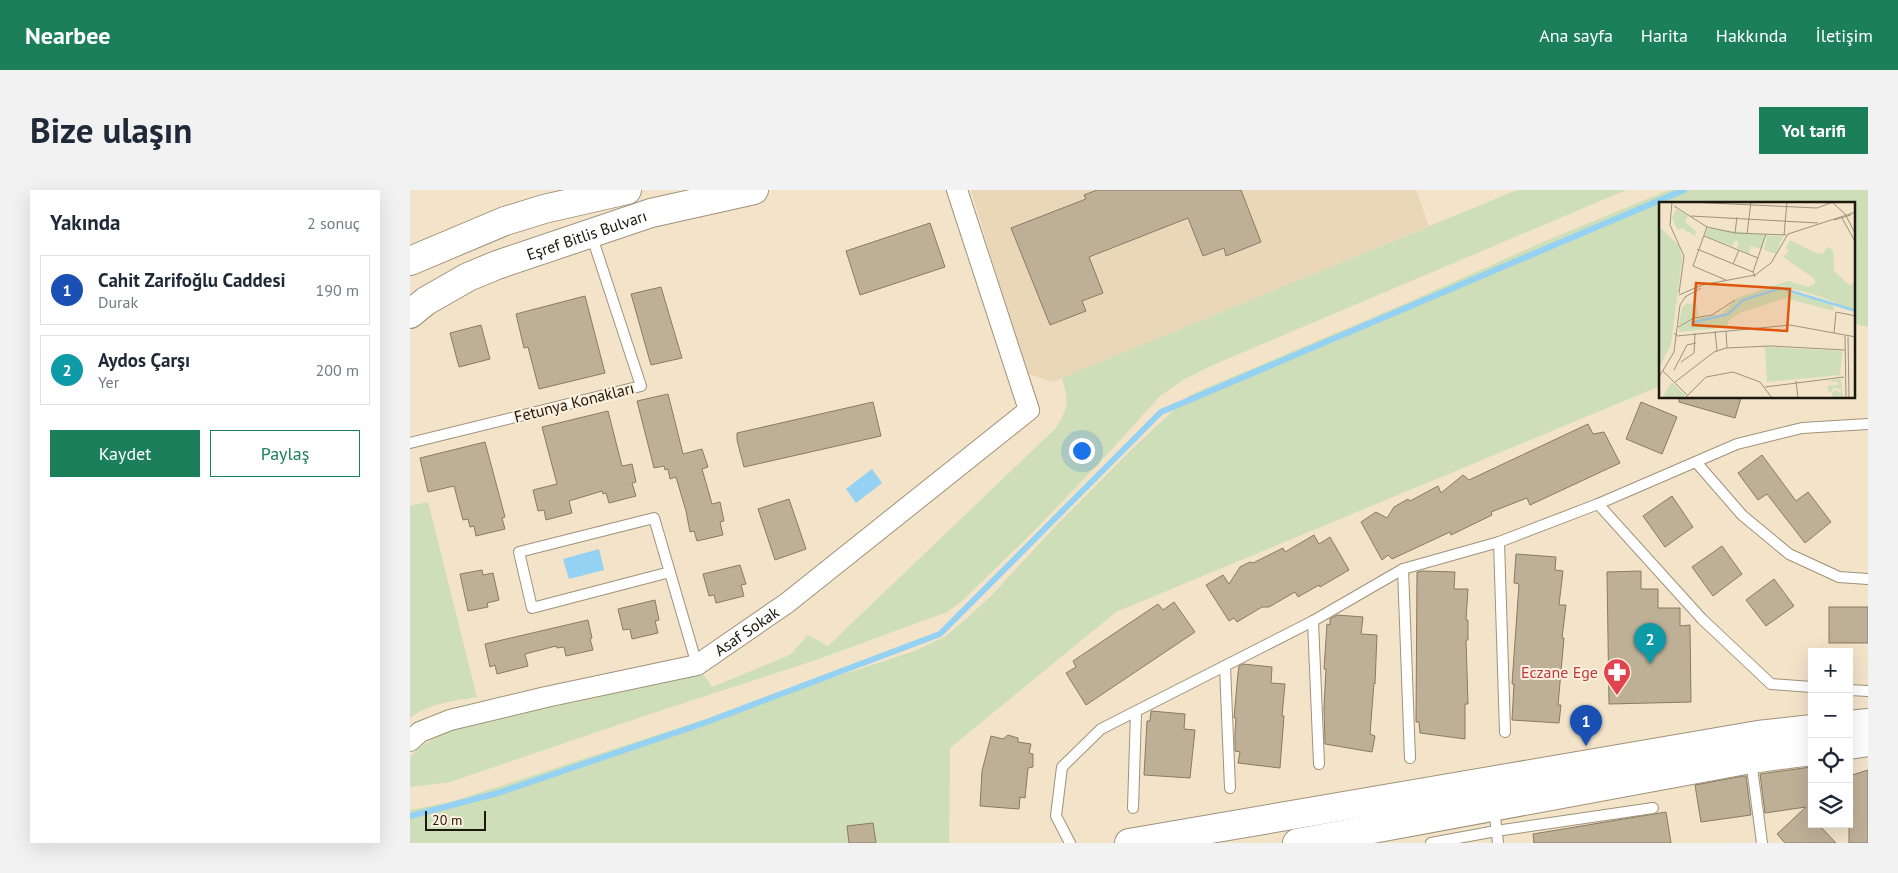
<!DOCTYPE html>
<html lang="tr">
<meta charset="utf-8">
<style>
body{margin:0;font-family:"PT Sans",sans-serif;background:#f2f2f3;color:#1f2937}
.controls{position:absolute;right:15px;bottom:15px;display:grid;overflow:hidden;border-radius:0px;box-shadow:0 5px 20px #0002}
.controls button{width:45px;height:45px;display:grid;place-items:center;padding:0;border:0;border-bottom:1px solid #e0e1e3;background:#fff;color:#1f2937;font:25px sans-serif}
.scale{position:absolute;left:15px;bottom:12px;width:61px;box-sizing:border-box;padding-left:5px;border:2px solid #1d180e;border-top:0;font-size:14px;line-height:18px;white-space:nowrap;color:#1d180e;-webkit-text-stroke:4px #fdf0dc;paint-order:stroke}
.you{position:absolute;left:671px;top:260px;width:18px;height:18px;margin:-12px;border:4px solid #fff;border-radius:50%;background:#1a73e8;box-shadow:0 0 0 8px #1a73e833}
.badge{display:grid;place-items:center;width:32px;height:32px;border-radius:50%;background:#1b8059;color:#fff;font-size:16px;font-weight:700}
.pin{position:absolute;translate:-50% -41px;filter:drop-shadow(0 1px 2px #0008)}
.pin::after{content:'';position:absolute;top:26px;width:18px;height:15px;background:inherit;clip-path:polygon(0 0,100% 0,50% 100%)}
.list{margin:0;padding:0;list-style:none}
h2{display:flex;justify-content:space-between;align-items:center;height:65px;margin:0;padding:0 20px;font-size:21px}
h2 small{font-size:16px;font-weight:400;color:#747a83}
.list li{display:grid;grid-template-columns:32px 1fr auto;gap:15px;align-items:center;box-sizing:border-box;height:70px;margin:0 10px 10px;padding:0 10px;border:1px solid #e0e1e3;border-radius:0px}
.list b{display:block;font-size:19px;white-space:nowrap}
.list p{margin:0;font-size:16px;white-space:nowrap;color:#747a83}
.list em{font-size:16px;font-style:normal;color:#747a83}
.actions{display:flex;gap:10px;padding:15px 20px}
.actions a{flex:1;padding:11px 0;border:1px solid #1b8059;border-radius:0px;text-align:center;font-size:18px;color:#1b8059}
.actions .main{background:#1b8059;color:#fff}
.icon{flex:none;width:28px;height:28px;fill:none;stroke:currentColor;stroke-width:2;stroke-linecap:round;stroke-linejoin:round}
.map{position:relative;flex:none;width:1458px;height:653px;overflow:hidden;border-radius:0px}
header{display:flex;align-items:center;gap:30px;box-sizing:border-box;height:70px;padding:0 25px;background:#1b8059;color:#fff}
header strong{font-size:24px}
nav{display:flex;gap:28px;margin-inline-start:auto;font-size:18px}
.intro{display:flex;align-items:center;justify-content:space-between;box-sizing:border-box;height:120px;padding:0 30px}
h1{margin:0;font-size:35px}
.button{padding:12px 22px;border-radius:0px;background:#1b8059;color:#fff;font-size:18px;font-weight:700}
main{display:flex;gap:30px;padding:0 30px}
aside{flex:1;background:#fff;border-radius:0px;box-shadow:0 5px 20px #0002}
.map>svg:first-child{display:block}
.built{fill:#ead7b8}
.green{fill:#cddeb8}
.water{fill:#94d1f2}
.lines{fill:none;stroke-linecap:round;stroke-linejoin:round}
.stream{stroke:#94d1f2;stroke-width:6}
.building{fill:#beaf97;stroke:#897b64}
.lane-casing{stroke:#a0927a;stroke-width:12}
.street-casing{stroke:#a0927a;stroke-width:22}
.secondary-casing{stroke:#a0927a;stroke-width:30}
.primary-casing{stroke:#a0927a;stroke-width:30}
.lane{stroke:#fff;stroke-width:10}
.street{stroke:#fff;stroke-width:20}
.secondary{stroke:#fff;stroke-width:28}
.primary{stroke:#fff;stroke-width:28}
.labels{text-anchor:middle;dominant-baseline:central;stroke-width:4;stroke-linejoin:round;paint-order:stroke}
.street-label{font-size:16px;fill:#1d180e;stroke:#fdf0dc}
.health-label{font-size:16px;fill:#be3a42;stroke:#fdf0dc;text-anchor:end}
.inset-river{fill:none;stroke:#94d1f2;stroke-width:2.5}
.inset-road{fill:none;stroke:#9d927e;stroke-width:1}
.view{fill:#de560c;fill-opacity:0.15;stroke:#de560c;stroke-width:2.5}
.inset-edge{fill:none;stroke:#1d180e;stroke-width:2.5}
</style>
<header>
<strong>Nearbee</strong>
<nav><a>Ana sayfa</a><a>Harita</a><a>Hakkında</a><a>İletişim</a></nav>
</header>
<div class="intro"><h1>Bize ulaşın</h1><a class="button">Yol tarifi</a></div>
<main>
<aside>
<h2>Yakında<small>2 sonuç</small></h2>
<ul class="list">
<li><span class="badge" style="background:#1a4fb4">1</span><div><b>Cahit Zarifoğlu Caddesi</b><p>Durak</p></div><em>190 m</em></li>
<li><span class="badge" style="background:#0f9aa8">2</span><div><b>Aydos Çarşı</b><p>Yer</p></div><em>200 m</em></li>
</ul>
<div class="actions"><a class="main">Kaydet</a><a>Paylaş</a></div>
</aside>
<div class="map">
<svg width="1458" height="653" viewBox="0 0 1458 653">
<rect width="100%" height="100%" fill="#f2e3c9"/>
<!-- built -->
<path class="built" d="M561 0H1006L1019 36 643 192 616 183Z"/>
<!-- green -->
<g class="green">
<path d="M1107 0H1216L803 175 773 190 750 206 693 269 623 342 552 411 537 422 403 471 240 524 40 592 0 597V567L9 558 30 545 54 535 186 508 290 479 302 497 380 465 398 445 418 456 646 238C659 216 659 213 652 188Z"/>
<path d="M1259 0H1458V137L1444 134V14H1250V196L706 422 540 558 539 653H0V620L41 612 505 461 536 446 556 429 582 405 643 339 721 260 780 205 985 118 1140 49Z"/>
<path d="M18 312 67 507C44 511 19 513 0 528V316Z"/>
</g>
<!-- water -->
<g class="water">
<path d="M462 279 472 293 446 313 436 299Z"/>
<path d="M189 359 194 380 159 389 153 369Z"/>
</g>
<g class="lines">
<!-- stream -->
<path class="stream" d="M0 626 88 603 294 533 530 444 751 222 1274 0"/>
</g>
<!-- building -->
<g class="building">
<path d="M687 0H831L851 52 816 66 814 58 793 66 778 28 679 67 693 103 672 111 676 121 640 135 601 38 676 9 674 5Z"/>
<path d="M520 33 535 77 450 105 436 61Z"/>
<path d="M251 97 272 168 241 175 221 104Z"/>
<path d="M175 106 195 183 129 199 118 157 114 158 106 124Z"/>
<path d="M71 135 80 169 49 177 40 143Z"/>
<path d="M258 204 273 264 292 259 298 277 292 279 302 314 310 312 314 331 310 332 313 345 287 351 284 341 280 342 276 321 266 287 260 289 258 279 255 280 254 276 244 278 227 211Z"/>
<path d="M1269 208H1331L1325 228 1269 212Z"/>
<path d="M463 212 471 246 334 277 327 250V243Z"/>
<path d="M1231 212 1267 227 1252 264 1216 249Z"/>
<path d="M198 221 212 276 222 274 226 292 222 293 226 306 199 313 196 303 193 304 192 301 159 311 162 323 136 330 134 320 128 321 123 300 147 294 132 237Z"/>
<path d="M1178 234 1183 244 1194 242 1210 273 1120 315 1117 308 1081 322 1082 325 1041 345 1040 342 982 369 978 365 972 370 951 332 966 322 977 328 984 317 998 309 1000 311 1028 296 1031 303 1053 285 1059 290Z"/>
<path d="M75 252 95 327 92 328 95 339 66 346 64 336 60 337 58 329 53 330 44 296 18 302 10 268Z"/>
<path d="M1352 265 1386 311 1398 302 1421 332 1395 353 1357 304 1348 310 1328 283Z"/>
<path d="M1262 306 1283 337 1255 357 1233 326Z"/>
<path d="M379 309 396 359 365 370 348 319Z"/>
<path d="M904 345 909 354 920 347 939 380 910 397 909 395 888 407 885 402 859 417H852L827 432 824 428 819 431 796 395 813 385 819 394 830 377 840 372 843 373 873 358 875 362Z"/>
<path d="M1312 356 1332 384 1303 406 1282 377Z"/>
<path d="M1106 364 1146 367 1145 380 1153 381 1149 415H1156L1152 448H1154L1148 515H1151L1149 533 1102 530 1104 494H1102L1109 394 1104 393Z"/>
<path d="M330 375 336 394 331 395 334 406 306 413 304 405 299 406 293 384Z"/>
<path d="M72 380 73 385 83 383 89 410 77 413 78 417 58 421 50 384Z"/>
<path d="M1013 381 1045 382 1044 399H1058L1056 430H1058V450H1056L1058 514H1055V549L1010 543 1009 532H1006L1007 382Z"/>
<path d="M1231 381V399H1248V418H1270V436L1280 435 1281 512 1199 514 1197 382Z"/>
<path d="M1364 389 1384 416 1356 436 1336 410Z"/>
<path d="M245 410 249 430 245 431 248 443 222 449 220 439 213 440 208 419Z"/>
<path d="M764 412 785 442 676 515 656 483 666 477 663 471 748 414 753 420Z"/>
<rect x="1419" y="417" width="39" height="36"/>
<path d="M927 425 953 427 951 444 967 445 965 494 964 493 960 544 965 546 962 562 915 554 914 518 916 479H914L917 434 920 435V429Z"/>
<path d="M178 430 182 448 180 449 183 460 156 466 154 457 147 458 146 456 115 464 118 476 87 484 85 475 80 477 75 454Z"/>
<path d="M833 474 862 477 861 493 875 494 872 526H874L870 578 828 573 830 562 825 561V542L826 528H824L828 483 829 476Z"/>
<path d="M741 521 775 524 774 539 785 540 780 588 734 585 737 531H740Z"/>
<path d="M598 545 608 548V552L621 554 619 563 623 564V577L618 578 615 608 610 607 609 619 570 616 572 581 581 546 593 549Z"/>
<path d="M1401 577 1402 634H1408L1426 653H1375L1367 644 1396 617 1355 623 1350 584Z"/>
<path d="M1458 580V653H1439V586Z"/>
<path d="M1333 586H1336L1341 625 1291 632 1285 595Z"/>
<path d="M1256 622 1261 653H1124L1123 644Z"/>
<path d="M463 633 466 653H439L437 636Z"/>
</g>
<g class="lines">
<!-- lane casing -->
<g class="lane-casing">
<g id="lane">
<path d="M0 253 231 196 181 44"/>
<path d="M1286 272 1332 325 1379 364 1429 387 1458 389"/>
<path d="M1188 314 1292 429 1361 494 1402 497"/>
<path d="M1089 352 1095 542"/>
<path d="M993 379 1000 568"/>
<path d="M260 382 122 418 109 362 244 328 287 475"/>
<path d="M903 431 909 574"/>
<path d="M815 476 820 598"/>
<path d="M1439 500 1458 501"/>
<path d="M1341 570 1352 653"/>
<path d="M723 618 726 522"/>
<path d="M1084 618 1088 653"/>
<path d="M660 653 646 626 652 577 691 539 903 431 993 379 1089 352 1188 314 1327 254 1392 238 1458 234"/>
<path d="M1021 653 1086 641 1243 618"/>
</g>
</g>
<!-- street casing -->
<g class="street-casing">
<g id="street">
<path id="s1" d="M0 551 10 542 40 530 136 507 287 475 377 413 619 220 547 0"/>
</g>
</g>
<!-- secondary casing -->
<g class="secondary-casing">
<g id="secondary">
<path d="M1439 535 1458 533"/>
<path d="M1439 555 1458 552"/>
<path d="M719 653 1348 545 1402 539"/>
<path d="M887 653 1341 569 1402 561"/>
</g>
</g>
<!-- primary casing -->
<g class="primary-casing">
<g id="primary">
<path d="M0 71 95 31 134 19 217 0"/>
<path id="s2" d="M0 124 16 111 58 87 87 75 241 23 344 0"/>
</g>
</g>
<!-- lane -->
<use href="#lane" class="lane"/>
<!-- street -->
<use href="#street" class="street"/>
<!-- secondary -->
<use href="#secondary" class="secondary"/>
<!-- primary -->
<use href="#primary" class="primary"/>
</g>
<!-- icons -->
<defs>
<g id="pharmacy-pin" transform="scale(1.4375)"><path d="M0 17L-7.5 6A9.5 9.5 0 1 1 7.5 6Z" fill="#e0444e" stroke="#fdf0dc"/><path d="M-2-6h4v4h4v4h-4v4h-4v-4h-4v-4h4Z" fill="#fff"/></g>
</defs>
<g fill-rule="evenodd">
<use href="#pharmacy-pin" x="1207" y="482"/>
</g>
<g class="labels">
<!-- street labels -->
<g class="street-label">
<text stroke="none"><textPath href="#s2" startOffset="195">Eşref Bitlis Bulvarı</textPath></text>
<text transform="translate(164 212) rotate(-14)">Fetunya Konakları</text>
<text stroke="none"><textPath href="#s1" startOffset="359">Asaf Sokak</textPath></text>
</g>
<!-- health labels -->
<g class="health-label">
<text x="1188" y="482">Eczane Ege</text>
</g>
</g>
<!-- overview -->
<g transform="translate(1249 12)">
<rect width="196" height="196" fill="#f2e3c9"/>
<path d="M17 7 29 14 26 20 37 29 36 34 23 26 19 28 13 16ZM0 25 20 43 23 57 12 142 0 166ZM49 26 106 33 103 47 92 44 90 52 78 46 80 40 76 39 73 44 46 34ZM108 34H124L117 52 105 48ZM131 38 159 52 165 51 168 45 174 48 175 69 191 84 196 79V99L190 101 196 100V107L188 108 175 100 157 93 123 84 86 96 70 110 32 121 68 113 86 97 123 85 174 101 175 109 126 96 81 111 69 119V125L20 130V125L35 117 62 112 78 96 129 79 149 85 156 81V77L124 55 130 49 127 46ZM34 95 28 102 37 101 39 114 20 123 23 106ZM106 145 183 149 181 173 108 180ZM182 177 184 196H174L173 192 176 188 182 191V187L175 185 171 191 168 184 179 183V180L168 179ZM13 180 26 193 24 196H3Z" fill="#cddeb8"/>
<path class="inset-river" d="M32 121 69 112 84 98 122 86 197 109"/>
<path class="inset-road" d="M13 0 11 23 25 54 20 91M31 0 158 6 174 0M173 0 186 12 197 33M15 4 48 25 76 31 127 33M32 14 159 21M183 16 197 41M175 18 192 13M48 25 34 64 67 78M76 31 78 15M88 32 92 0M125 33 128 0M45 34 99 56M38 47 94 70M74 62 80 48M96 75 94 70 107 32M20 93 43 83 96 73 112 61 129 32 197 10M26 95 42 86M19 125 35 116 53 113 76 98M56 129 58 149M67 129 68 146M15 131 18 134 131 123 197 135M175 131 177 110 197 114M186 134 187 196M189 135 190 196M22 160 35 151 36 131M15 168 28 143 37 141M4 169 28 193M0 175 15 150 21 103 27 94M137 179 139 196M16 180 55 150 67 146 111 144 186 148M106 185 185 175M26 196 47 175 74 170 101 180 113 196"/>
<path class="view" d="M37 81 131 87 128 129 34 123Z"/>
<rect width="196" height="196" class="inset-edge"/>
</g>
</svg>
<div class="controls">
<button>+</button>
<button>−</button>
<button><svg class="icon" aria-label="locate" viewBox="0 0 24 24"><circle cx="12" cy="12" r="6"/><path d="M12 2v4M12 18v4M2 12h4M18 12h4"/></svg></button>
<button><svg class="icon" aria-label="layers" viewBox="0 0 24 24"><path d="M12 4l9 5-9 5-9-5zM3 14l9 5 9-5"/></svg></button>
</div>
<div class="scale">20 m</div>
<div class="you"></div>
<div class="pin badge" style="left:1176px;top:556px;background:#1a4fb4">1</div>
<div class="pin badge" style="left:1240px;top:474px;background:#0f9aa8">2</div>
</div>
</main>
